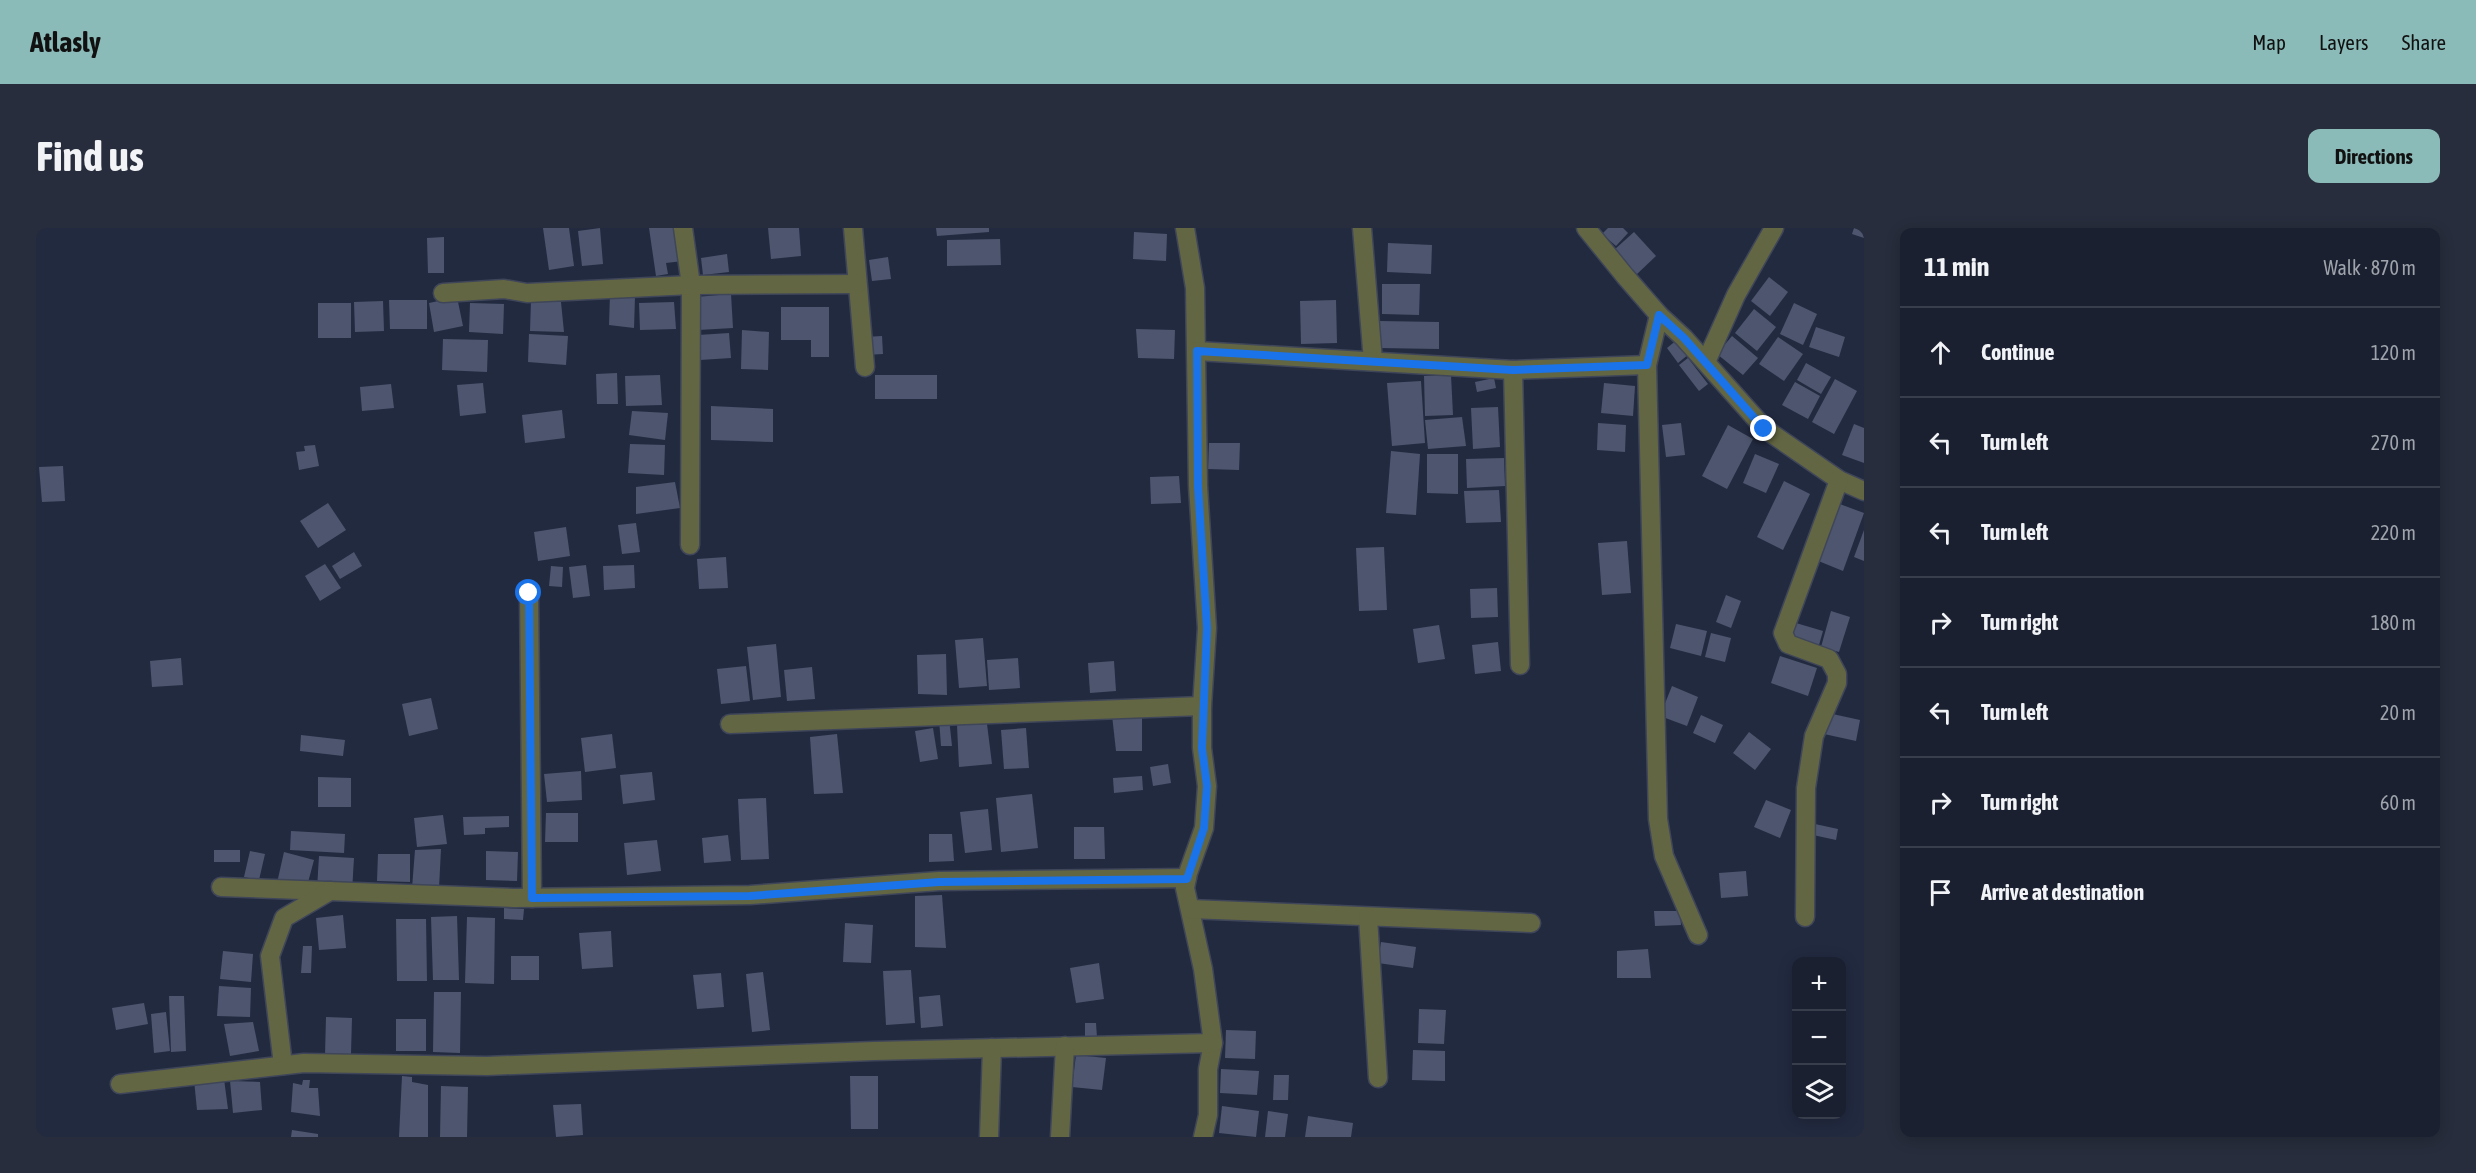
<!DOCTYPE html>
<meta charset="utf-8">
<style>
body{margin:0;font-family:"Asap Condensed",sans-serif;background:#272d3c;color:#f1f3f6}
.controls{position:absolute;right:18px;bottom:18px;display:grid;overflow:hidden;border-radius:12px;box-shadow:0 3px 15px #0003}
.controls button{width:54px;height:54px;display:grid;place-items:center;padding:0;border:0;border-bottom:2px solid #383e4c;background:#1a2030;color:#f1f3f6;font:30px sans-serif}
.stop{position:absolute;width:18px;height:18px;margin:-14px;border:4px solid #1a73e8;border-radius:50%;background:#fff}
.stop.end{background:#1a73e8;border-color:#fff;box-shadow:0 2px 6px #0008}
.list{margin:0;padding:0;list-style:none}
h2{display:flex;justify-content:space-between;align-items:center;height:78px;margin:0;padding:0 24px;font-size:26px}
h2 small{font-size:20px;font-weight:400;color:#9fa3ab}
.list li{display:grid;grid-template-columns:39px 1fr auto;gap:18px;align-items:center;box-sizing:border-box;height:90px;padding:0 24px;border-top:2px solid #383e4c}
.list b{display:block;font-size:22px;white-space:nowrap}
.list em{font-size:20px;font-style:normal;color:#9fa3ab}
.icon{flex:none;width:33px;height:33px;fill:none;stroke:currentColor;stroke-width:2;stroke-linecap:round;stroke-linejoin:round}
.map{position:relative;flex:none;width:1828px;height:909px;overflow:hidden;border-radius:12px}
header{display:flex;align-items:center;gap:36px;box-sizing:border-box;height:84px;padding:0 30px;background:#8bbbb9;color:#111}
header strong{font-size:28px}
nav{display:flex;gap:33px;margin-inline-start:auto;font-size:21px}
.intro{display:flex;align-items:center;justify-content:space-between;box-sizing:border-box;height:144px;padding:0 36px}
h1{margin:0;font-size:42px}
.button{padding:15px 27px;border-radius:12px;background:#8bbbb9;color:#111;font-size:21px;font-weight:700}
main{display:flex;gap:36px;padding:0 36px}
aside{flex:1;background:#1a2030;border-radius:12px;box-shadow:0 3px 15px #0003}
.map>svg:first-child{display:block}
.building{fill:#4d566e}
.lines{fill:none;stroke-linecap:round;stroke-linejoin:round}
.minor-casing{stroke:#3f465a;stroke-width:21}
.minor{stroke:#636642;stroke-width:18}
.route{stroke:#1a73e8;stroke-width:8}
</style>
<header>
<strong>Atlasly</strong>
<nav><a>Map</a><a>Layers</a><a>Share</a></nav>
</header>
<div class="intro"><h1>Find us</h1><a class="button">Directions</a></div>
<main>
<div class="map">
<svg width="1828" height="909" viewBox="0 0 1828 909">
<rect width="100%" height="100%" fill="#222a40"/>
<!-- building -->
<g class="building">
<path d="M507 0H533L538 38 513 42Z"/>
<path d="M564 0 567 36 546 38 542 3Z"/>
<path d="M613 0H643L647 33 630 35 632 46 620 48Z"/>
<path d="M732 0H763L765 28 735 31Z"/>
<path d="M900 0H953V4L901 8Z"/>
<path d="M1572 0H1587L1592 5 1580 18 1566 6Z"/>
<path d="M1818 0H1828V10L1816 6Z"/>
<path d="M1098 4 1131 6 1130 33 1097 31Z"/>
<path d="M1598 4 1620 28 1600 47 1578 22Z"/>
<path d="M408 9V45H392L391 10Z"/>
<path d="M964 11 965 37 911 38V12Z"/>
<path d="M1352 15 1396 17 1395 46 1351 44Z"/>
<path d="M691 26 693 44 667 47 665 30Z"/>
<path d="M852 29 855 51 836 53 833 32Z"/>
<path d="M1733 49 1752 64 1734 88 1715 73Z"/>
<path d="M1346 56H1384L1383 87 1346 86Z"/>
<path d="M574 65 599 69 598 100 573 97Z"/>
<path d="M695 66 697 100 662 102 660 69Z"/>
<path d="M421 69 427 98 398 104 393 75Z"/>
<path d="M495 71 525 74 528 104 494 103Z"/>
<path d="M353 72H391V101H354Z"/>
<path d="M1300 72 1301 115 1265 116 1264 73Z"/>
<path d="M347 73 348 103 319 104 318 74Z"/>
<path d="M638 74 640 101 604 102 603 75Z"/>
<rect x="282" y="75" width="33" height="35"/>
<path d="M434 75 468 76 467 106 433 104Z"/>
<path d="M1758 75 1781 86 1767 117 1744 106Z"/>
<path d="M745 79H793V129H775V112H745Z"/>
<path d="M1718 81 1740 99 1721 123 1699 105Z"/>
<path d="M1343 93 1403 94V121L1343 120Z"/>
<path d="M1780 99 1809 109 1803 129 1773 119Z"/>
<path d="M1100 101 1139 102 1138 131 1102 130Z"/>
<path d="M706 102 733 104 732 142 705 141Z"/>
<path d="M693 105 695 130 664 132 662 107Z"/>
<path d="M493 106 532 108 530 137 492 134Z"/>
<path d="M846 108 847 126 830 127 829 109Z"/>
<path d="M1696 108 1722 130 1707 147 1681 126Z"/>
<path d="M1742 109 1767 126 1748 153 1723 136Z"/>
<path d="M407 111 452 112 451 144 406 142Z"/>
<path d="M1642 111 1653 126 1642 135 1631 120Z"/>
<path d="M1652 130 1672 156 1663 163 1643 137Z"/>
<path d="M1770 135 1795 149 1785 166 1761 152Z"/>
<path d="M581 145 582 176H561L560 146Z"/>
<path d="M624 147 626 177 590 178 589 148Z"/>
<rect x="839" y="147" width="62" height="24"/>
<path d="M1415 147 1417 187 1389 188 1388 148Z"/>
<path d="M1458 150 1460 160 1441 164 1439 154Z"/>
<path d="M1799 151 1821 163 1798 206 1776 194Z"/>
<path d="M1385 153 1389 215 1356 218 1351 155Z"/>
<path d="M1759 154 1784 168 1772 191 1746 177Z"/>
<path d="M447 155 450 185 424 188 421 157Z"/>
<path d="M1568 155 1599 158 1597 188 1565 185Z"/>
<path d="M355 156 358 180 326 183 324 159Z"/>
<path d="M675 178 737 181V214L675 212Z"/>
<path d="M1462 179 1464 219 1437 221 1435 180Z"/>
<path d="M526 182 529 210 489 215 486 187Z"/>
<path d="M596 183 632 185 629 212 593 207Z"/>
<path d="M1426 189 1430 218 1392 221 1389 192Z"/>
<path d="M1562 195 1590 197 1589 224 1561 222Z"/>
<path d="M1645 195 1649 227 1630 229 1626 197Z"/>
<path d="M1818 196 1828 200V235L1806 227Z"/>
<path d="M1692 197 1717 211 1691 261 1666 248Z"/>
<path d="M1173 215H1204L1203 242 1172 241Z"/>
<path d="M594 216 629 217 628 247 592 245Z"/>
<path d="M279 217 283 238 263 242 260 224 269 223 268 218Z"/>
<path d="M1355 223 1384 226 1380 287 1350 285Z"/>
<path d="M1391 226H1422V266L1391 265Z"/>
<path d="M1719 226 1743 236 1730 265 1707 255Z"/>
<path d="M1468 230 1469 258 1431 260 1430 231Z"/>
<path d="M27 238 29 273 6 274 3 239Z"/>
<path d="M1143 248 1145 275 1115 276 1114 249Z"/>
<path d="M1748 253 1774 266 1747 322 1721 309Z"/>
<path d="M639 254 644 280 600 286V259Z"/>
<path d="M1463 262 1465 294 1430 295 1428 263Z"/>
<path d="M292 275 310 302 282 320 264 293Z"/>
<path d="M1801 275 1828 285 1807 343 1780 332Z"/>
<path d="M600 295 604 324 586 326 582 297Z"/>
<path d="M530 299 534 328 502 333 498 304Z"/>
<path d="M1828 302V333L1818 329Z"/>
<path d="M1591 313 1595 365 1566 367 1562 315Z"/>
<path d="M1348 319 1351 382 1323 383 1320 320Z"/>
<path d="M318 324 326 338 304 351 296 338Z"/>
<path d="M690 329 692 360 663 361 661 331Z"/>
<path d="M289 336 305 360 284 373 269 348Z"/>
<path d="M550 337 554 368 537 370 533 339Z"/>
<path d="M598 337 599 360 568 362 567 338Z"/>
<path d="M515 338 527 339 526 359 513 358Z"/>
<path d="M1461 360 1462 389 1435 390 1434 361Z"/>
<path d="M1690 367 1705 373 1695 400 1680 394Z"/>
<path d="M1795 383 1814 389 1803 424 1785 419Z"/>
<path d="M1760 395 1787 403 1783 417 1756 408Z"/>
<path d="M1640 396 1671 403 1665 428 1634 420Z"/>
<path d="M1403 397 1409 431 1382 435 1377 401Z"/>
<path d="M1675 405 1695 410 1689 434 1669 429Z"/>
<path d="M947 410 951 458 923 460 919 412Z"/>
<path d="M1462 414 1465 443 1439 446 1436 417Z"/>
<path d="M740 416 745 469 717 472 711 419Z"/>
<path d="M910 426 911 467 882 466 881 427Z"/>
<path d="M1744 428 1781 440 1772 468 1735 455Z"/>
<path d="M145 430 147 457 116 459 114 433Z"/>
<path d="M982 430 984 460 953 462 951 432Z"/>
<path d="M1078 433 1080 463 1054 465 1052 435Z"/>
<path d="M710 438 714 473 685 476 681 441Z"/>
<path d="M776 439 779 471 751 473 748 442Z"/>
<path d="M1636 458 1662 469 1651 498 1624 488Z"/>
<path d="M395 470 402 501 373 508 366 476Z"/>
<path d="M1792 485 1824 492 1820 513 1788 506Z"/>
<path d="M1076 487H1106V523H1080Z"/>
<path d="M1665 487 1687 497 1679 515 1657 505Z"/>
<path d="M913 490 916 518H905L903 491Z"/>
<path d="M951 496 956 536 923 539 921 497Z"/>
<path d="M897 500 902 531 884 534 879 503Z"/>
<path d="M990 500 993 540 968 541 965 502Z"/>
<path d="M1713 504 1735 521 1719 542 1697 525Z"/>
<path d="M576 506 580 540 549 544 545 510Z"/>
<path d="M801 506 807 565 778 566 774 509Z"/>
<path d="M265 507 309 512 307 528 264 523Z"/>
<path d="M1132 536 1135 555 1117 558 1114 539Z"/>
<path d="M545 543 546 572 511 574 508 546Z"/>
<path d="M616 544 619 572 587 576 584 547Z"/>
<path d="M1106 548 1107 562 1078 565 1077 550Z"/>
<path d="M282 549 315 550V579H282Z"/>
<path d="M996 566 1002 620 965 624 960 570Z"/>
<path d="M730 570 733 631 705 632 702 571Z"/>
<path d="M1730 572 1755 582 1744 610 1718 599Z"/>
<path d="M952 581 956 622 929 625 924 584Z"/>
<path d="M510 585H542V614H509Z"/>
<path d="M407 587 411 616 381 619 378 590Z"/>
<path d="M473 588V599L449 600V606L428 607 427 589Z"/>
<path d="M1779 596 1802 601 1800 612 1777 607Z"/>
<path d="M1038 599H1068L1069 631H1038Z"/>
<path d="M255 603 309 606 308 625 254 622Z"/>
<path d="M893 606H916L918 633 893 634Z"/>
<path d="M692 607 695 633 668 635 666 610Z"/>
<path d="M621 612 625 643 591 647 588 615Z"/>
<path d="M405 621 403 660H376L379 622Z"/>
<rect x="178" y="622" width="26" height="12"/>
<path d="M214 623 229 626 223 652 208 649Z"/>
<path d="M450 623 482 624 481 653 450 652Z"/>
<path d="M248 624 278 632 270 662 241 655Z"/>
<path d="M342 626H374V654L341 653Z"/>
<path d="M283 628 318 630 316 663 281 661Z"/>
<path d="M1710 643 1712 668 1685 670 1683 645Z"/>
<path d="M906 667 910 720 879 719V668Z"/>
<path d="M468 680 488 681 487 692 468 691Z"/>
<path d="M1618 683H1644L1645 697 1619 698Z"/>
<path d="M307 687 310 720 283 722 280 690Z"/>
<path d="M421 688 423 752H397L395 689Z"/>
<path d="M431 689 459 690 458 756 429 755Z"/>
<path d="M360 691H390L391 753H361Z"/>
<path d="M809 695 837 697 835 735 807 734Z"/>
<path d="M575 703 577 739 546 741 543 705Z"/>
<path d="M1345 714 1380 719 1377 740 1342 735Z"/>
<path d="M267 718H276L275 745H265Z"/>
<path d="M1612 721 1615 750H1581V723Z"/>
<path d="M187 723 217 726 215 754 184 751Z"/>
<rect x="475" y="728" width="28" height="24"/>
<path d="M1063 735 1068 771 1040 775 1034 740Z"/>
<path d="M875 742 879 795 850 797 847 743Z"/>
<path d="M727 744 734 802 716 804 710 746Z"/>
<path d="M685 745 688 779 661 781 657 747Z"/>
<path d="M183 758 215 760 214 789 181 788Z"/>
<path d="M398 764H425L424 825 397 824Z"/>
<path d="M904 767 907 798 885 800 883 769Z"/>
<path d="M133 768H148L150 823 135 824Z"/>
<path d="M108 775 112 796 80 802 76 780Z"/>
<path d="M1383 781 1410 782 1408 816 1382 815Z"/>
<path d="M130 784 134 823 118 825 115 786Z"/>
<path d="M290 789 316 790 315 826 289 827Z"/>
<rect x="360" y="791" width="30" height="32"/>
<path d="M217 794 223 823 194 828 188 796Z"/>
<path d="M1049 795H1060L1061 810 1049 811Z"/>
<path d="M1190 802 1220 803 1219 831 1189 830Z"/>
<path d="M1377 822 1409 823V853L1376 852Z"/>
<path d="M1040 827 1070 830 1066 862 1036 859Z"/>
<path d="M1185 841 1223 843 1221 867 1184 865Z"/>
<path d="M1238 847H1253L1252 872H1237Z"/>
<path d="M366 848 376 849V854L392 857V909H363Z"/>
<path d="M814 848H842V901H815Z"/>
<path d="M188 851 192 881 161 882 158 852Z"/>
<path d="M267 852H274L273 860H282L284 888 255 884 257 855 266 857Z"/>
<path d="M194 853 224 854 226 882 197 885Z"/>
<path d="M405 858 432 859 431 909H404Z"/>
<path d="M545 876 547 907 520 909 517 877Z"/>
<path d="M1186 878 1223 883 1220 909 1183 905Z"/>
<path d="M1232 883 1252 886 1249 909H1229Z"/>
<path d="M1272 888 1317 895 1315 909H1269Z"/>
<path d="M256 902 282 906V909H255Z"/>
</g>
<g class="lines">
<!-- minor casing -->
<g class="minor-casing">
<g id="minor">
<path d="M647 0 655 57 654 317"/>
<path d="M817 0 829 139"/>
<path d="M1149 0 1159 60 1162 258 1171 400 1166 478V520L1171 558 1168 600 1152 645 1149 660 1167 741 1177 815 1172 841V887L1167 909"/>
<path d="M1326 0 1337 133"/>
<path d="M1550 0 1589 48 1623 87 1648 110 1729 201 1803 252 1828 263"/>
<path d="M407 65 468 61 491 65 655 57 821 56"/>
<path d="M1623 87 1611 137 1622 591 1628 628 1662 707"/>
<path d="M1161 123 1477 142 1611 137"/>
<path d="M1670 134 1700 67 1738 0"/>
<path d="M1477 142 1484 437"/>
<path d="M493 365 496 670"/>
<path d="M694 496 1166 478"/>
<path d="M185 659 478 670 714 667 903 653 1151 650"/>
<path d="M1154 681 1495 695"/>
<path d="M1332 689 1342 850"/>
<path d="M1769 689 1770 560 1778 508 1801 455V446L1793 431 1752 416 1747 405 1803 252"/>
<path d="M247 837 234 728 248 690 294 663"/>
<path d="M84 856 268 835 451 838 838 823 1177 815"/>
<path d="M953 909 956 820"/>
<path d="M1024 909 1029 818"/>
</g>
</g>
<!-- minor -->
<use href="#minor" class="minor"/>
</g>
<g class="lines">
<!-- route -->
<path class="route" d="M493 365 496 670 714 668 903 654 1151 651 1168 600 1171 558 1166 520 1171 400 1162 258 1161 123 1477 142 1611 137 1623 87 1648 110 1728 201"/>
</g>
</svg>
<div class="controls">
<button>+</button>
<button>−</button>
<button><svg class="icon" aria-label="layers" viewBox="0 0 24 24"><path d="M12 4l9 5-9 5-9-5zM3 14l9 5 9-5"/></svg></button>
</div>
<div class="stop" style="left:493px;top:365px"></div>
<div class="stop end" style="left:1728px;top:201px"></div>
</div>
<aside>
<h2>11 min<small>Walk · 870 m</small></h2>
<ul class="list">
<li><svg class="icon" aria-label="ahead" viewBox="0 0 24 24"><path d="M12 20V5M6 11l6-6 6 6"/></svg><div><b>Continue</b></div><em>120 m</em></li>
<li><svg class="icon" aria-label="left" viewBox="0 0 24 24"><path d="M17 20v-9H6M10 6l-5 5 5 5"/></svg><div><b>Turn left</b></div><em>270 m</em></li>
<li><svg class="icon" aria-label="left" viewBox="0 0 24 24"><path d="M17 20v-9H6M10 6l-5 5 5 5"/></svg><div><b>Turn left</b></div><em>220 m</em></li>
<li><svg class="icon" aria-label="right" viewBox="0 0 24 24"><path d="M7 20v-9h11M14 6l5 5-5 5"/></svg><div><b>Turn right</b></div><em>180 m</em></li>
<li><svg class="icon" aria-label="left" viewBox="0 0 24 24"><path d="M17 20v-9H6M10 6l-5 5 5 5"/></svg><div><b>Turn left</b></div><em>20 m</em></li>
<li><svg class="icon" aria-label="right" viewBox="0 0 24 24"><path d="M7 20v-9h11M14 6l5 5-5 5"/></svg><div><b>Turn right</b></div><em>60 m</em></li>
<li><svg class="icon" aria-label="arrive" viewBox="0 0 24 24"><path d="M6 21V4h12l-3 4 3 4H6"/></svg><div><b>Arrive at destination</b></div></li>
</ul>
</aside>
</main>
